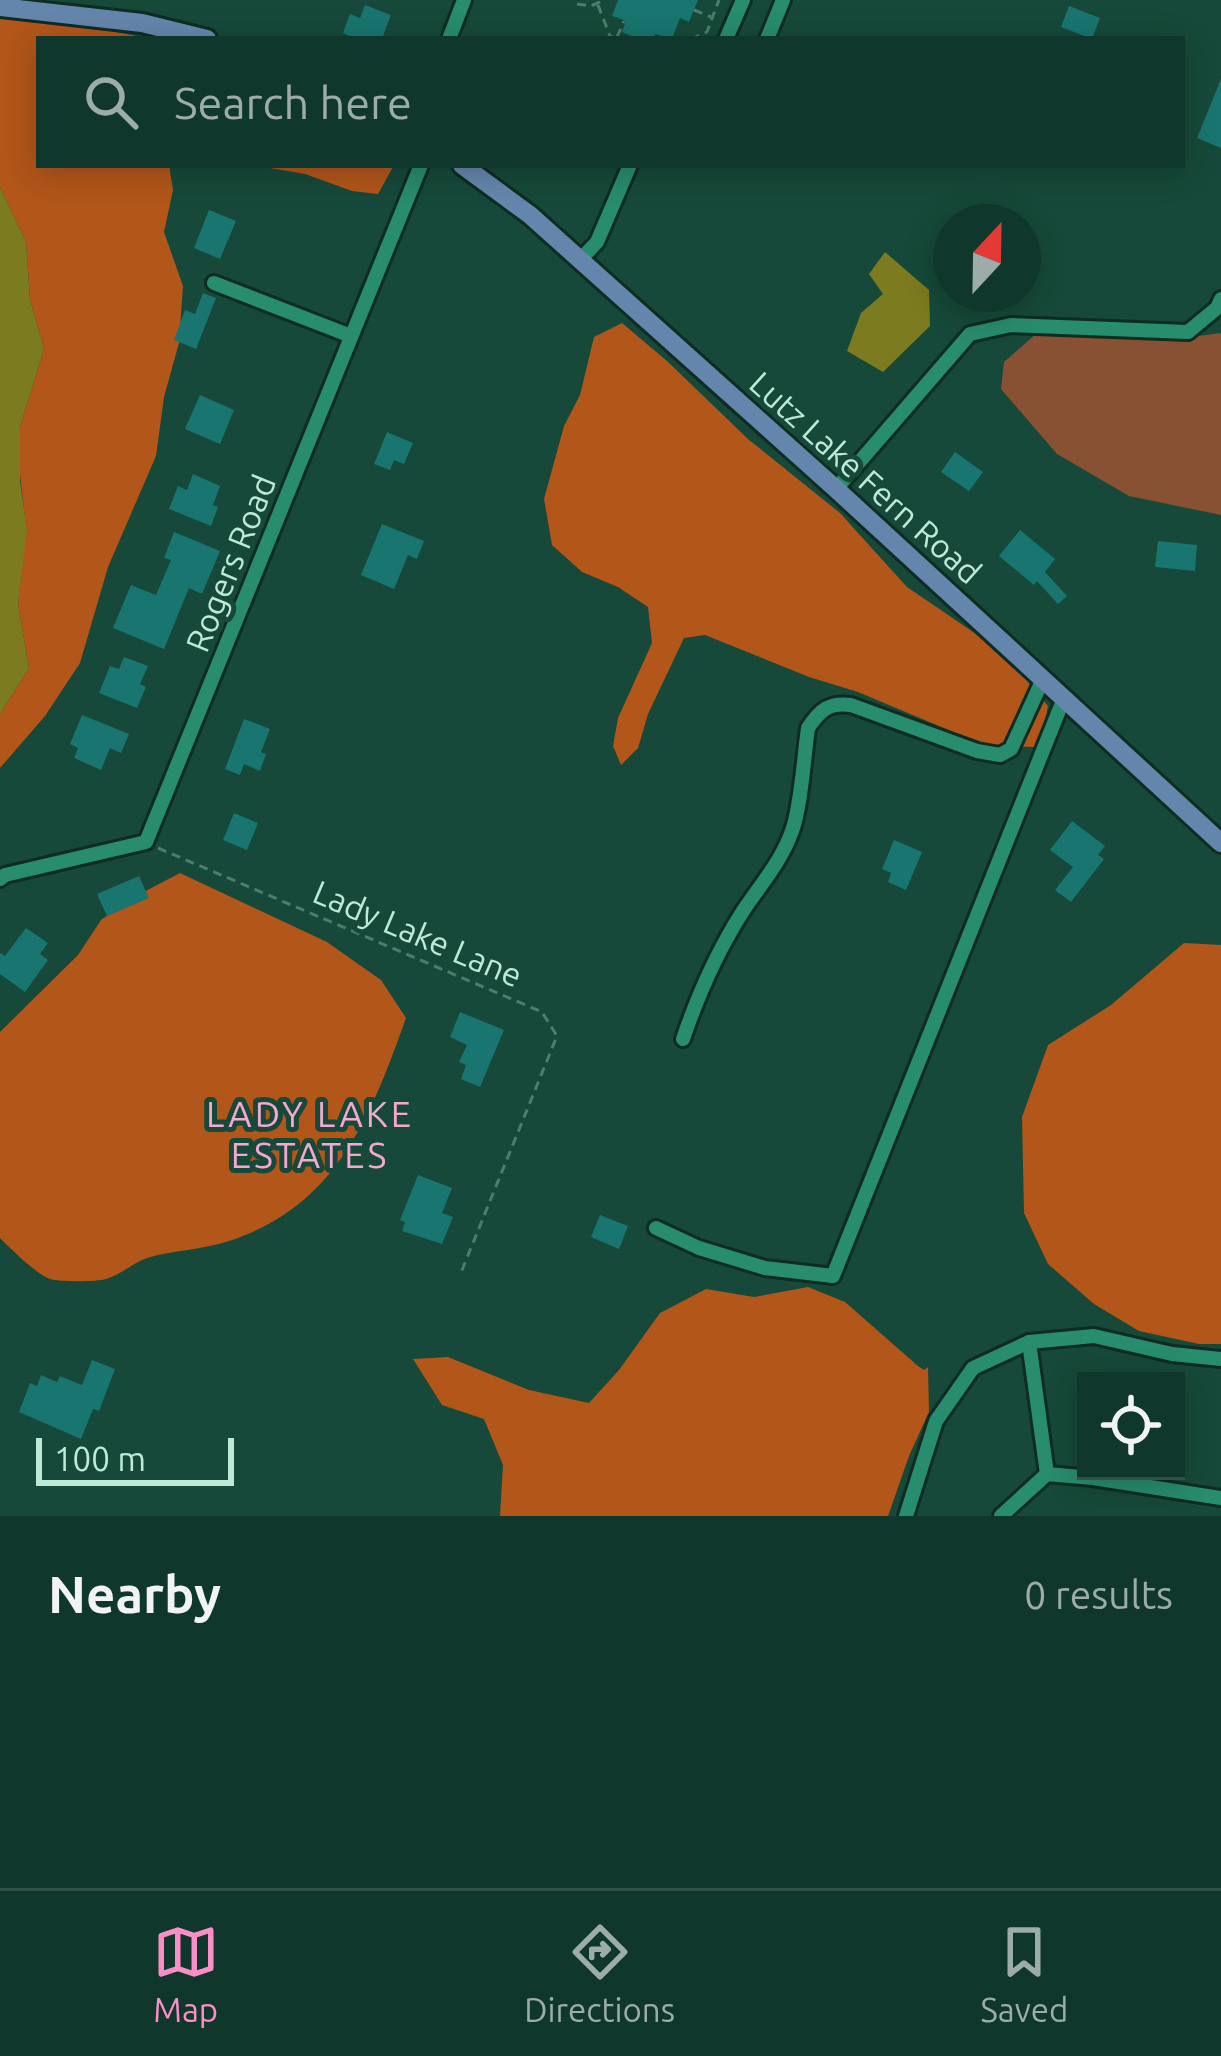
<!DOCTYPE html>
<style>
body{margin:0;font-family:Ubuntu,sans-serif;background:#193f33;color:#f1f3f6}
.controls{position:absolute;right:36px;bottom:36px;display:grid;overflow:hidden;border-radius:0px;box-shadow:0 6px 30px #0003}
.controls button{width:108px;height:108px;display:grid;place-items:center;padding:0;border:0;border-bottom:3px solid #305147;background:#10372b;color:#f1f3f6;font:60px sans-serif}
.compass{position:absolute;left:933px;top:204px;width:108px;height:108px;border-radius:50%;background:#10372b;box-shadow:0 6px 30px #0003;rotate:22deg}
.scale{position:absolute;left:36px;bottom:30px;width:198px;box-sizing:border-box;padding-left:12px;border:6px solid #bee9d7;border-top:0;font-size:33px;line-height:42px;white-space:nowrap;color:#bee9d7;-webkit-text-stroke:9px #164939;paint-order:stroke}
.list{margin:0;padding:0;list-style:none}
h2{display:flex;justify-content:space-between;align-items:center;height:156px;margin:0;padding:0 48px;font-size:51px}
h2 small{font-size:39px;font-weight:400;color:#9caca9}
.icon{flex:none;width:66px;height:66px;fill:none;stroke:currentColor;stroke-width:2;stroke-linecap:round;stroke-linejoin:round}
.map{position:relative;flex:none;width:1221px;height:1516px;overflow:hidden}
.search{position:absolute;background:#10372b;box-shadow:0 6px 30px #0003;left:36px;right:36px;top:36px;height:132px;display:flex;align-items:center;gap:30px;box-sizing:border-box;padding:0 42px;border-radius:0px;color:#9caca9;font-size:45px}
.sheet{height:372px;background:#10372b}
nav{display:flex;justify-content:space-around;align-items:center;box-sizing:border-box;height:168px;border-top:3px solid #305147;background:#10372b;font-size:33px;color:#9caca9}
nav a{display:grid;justify-items:center;gap:6px}
nav .on{color:#fa8fc7}
.map>svg:first-child{display:block}
.green{fill:#885133}
.forest{fill:#b2561a}
.water{fill:#7d7b1f}
.building{fill:#19756f}
.lines{fill:none;stroke-linecap:round;stroke-linejoin:round}
.minor-casing{stroke:#0e2c22;stroke-width:20}
.major-casing{stroke:#0e2c22;stroke-width:24}
.path{stroke:#4c7c6c;stroke-width:3;stroke-dasharray:9 6;stroke-linecap:butt}
.minor{stroke:#288c6e;stroke-width:14}
.major{stroke:#6586ac;stroke-width:18}
.labels{text-anchor:middle;dominant-baseline:central;stroke-width:10;stroke-linejoin:round;paint-order:stroke}
.street-label{font-size:33px;fill:#bee9d7;stroke:#164939}
.neighbourhood-label{font-size:36px;letter-spacing:3px;fill:#f4a8ce;stroke:#164939}
</style>
<div class="map">
<svg width="1221" height="1516" viewBox="0 0 1221 1516">
<rect width="100%" height="100%" fill="#164939"/>
<!-- green -->
<path class="green" d="M1221 333V515L1129 496 1057 454 1001 389 1004 362 1036 334 1167 340Z"/>
<!-- forest -->
<g class="forest">
<path d="M0 18 107 30 151 39H39V165H169L173 190 164 232 183 286 179 343 164 397 156 456 108 567 80 663 45 716 0 768V714L29 668 18 604 26 526 20 475V427L44 349 30 299 26 242 0 187Z"/>
<path d="M253 165H394L378 194 352 191 305 174Z"/>
<path d="M622 323 667 361 748 439 840 513 907 587 976 634 1020 672 1048 706 1044 726 1034 747 984 745 858 692 809 677 705 635 684 638 648 714 638 748 621 765 613 746 618 718 652 643 648 607 618 587 582 572 552 545 544 499 564 426 580 395 594 337Z"/>
<path d="M180 873 327 942 381 980 406 1018C371 1116 337 1206 229 1241 202 1250 173 1250 147 1258 133 1263 120 1275 106 1279 97 1282 58 1282 50 1279 36 1274 11 1249 0 1238V1032L78 955 101 920 136 896Z"/>
<path d="M1184 943 1221 945V1344H1199L1139 1331 1094 1304 1048 1264 1024 1213 1022 1117 1048 1045 1111 1005Z"/>
<path d="M808 1287 845 1302 918 1366 924 1370 928 1367 929 1412 909 1456 888 1516H500L503 1465 484 1419 442 1405 413 1359 448 1357 529 1390 589 1403 619 1370 660 1313 706 1289 754 1297Z"/>
</g>
<!-- water -->
<g class="water">
<path d="M0 187 26 242 30 299 44 349 20 427V481L27 530 18 604 29 668 0 714Z"/>
<path d="M885 252 929 290 930 326 883 372 847 351 861 313 883 294 869 274Z"/>
</g>
<!-- building -->
<g class="building">
<path d="M618 0H698L689 22 680 18 672 39 655 34 653 39H639L622 32 626 21 612 16Z"/>
<path d="M365 5 391 15 382 39H357L343 33 350 14 360 18Z"/>
<path d="M1069 6 1100 18 1092 39 1061 27Z"/>
<path d="M1221 79V148L1197 138Z"/>
<path d="M209 210 236 221 220 259 194 248Z"/>
<path d="M203 293 216 298 196 349 174 340 185 310 195 314Z"/>
<path d="M200 395 234 410 220 444 185 429Z"/>
<path d="M387 432 413 443 404 464 394 460 390 470 374 464Z"/>
<path d="M955 452 983 472 969 491 941 472Z"/>
<path d="M193 474 220 486 213 505 218 507 211 526 169 509 178 486 187 490Z"/>
<path d="M382 524 424 541 417 559 408 555 394 589 361 575Z"/>
<path d="M1020 530 1055 559 1045 572 1067 596 1058 604 1037 581 1034 585 999 556Z"/>
<path d="M174 532 220 551 202 594 189 588 164 649 113 628 131 585 156 595 171 560 164 558Z"/>
<path d="M1158 541 1197 545 1195 571 1155 567Z"/>
<path d="M124 657 148 666 140 684 146 687 137 708 99 693 110 666 119 669Z"/>
<path d="M82 715 129 734 121 753 110 748 101 770 74 758 78 748 70 744Z"/>
<path d="M244 719 270 729 261 752 266 754 260 771 244 764 240 775 225 769Z"/>
<path d="M234 813 258 823 247 850 223 840Z"/>
<path d="M1072 821 1105 846 1098 855 1104 859 1071 902 1055 890 1073 867 1050 850Z"/>
<path d="M894 840 922 852 906 890 888 882 891 873 882 869Z"/>
<path d="M139 876 149 898 107 916 97 894Z"/>
<path d="M26 928 48 943 40 954 48 960 25 992 0 974V953L5 956Z"/>
<path d="M460 1012 504 1030 480 1087 461 1079 466 1065 459 1062 467 1045 450 1037Z"/>
<path d="M418 1175 452 1188 442 1213 453 1217 442 1244 402 1231 405 1222 400 1220Z"/>
<path d="M600 1215 628 1226 619 1249 591 1237Z"/>
<path d="M92 1360 115 1369 99 1411 93 1409 81 1439 19 1412 30 1383 37 1386 41 1375 57 1382 60 1376 82 1385Z"/>
</g>
<g class="lines">
<!-- minor casing -->
<g class="minor-casing">
<g id="minor">
<path d="M449 39 464 0"/>
<path d="M726 39 743 0"/>
<path d="M767 39 783 0"/>
<path d="M580 260 597 242 630 165"/>
<path d="M214 283 351 336"/>
<path d="M836 489 970 334 1011 325 1188 332 1217 308 1221 299"/>
<path d="M0 879 5 875 146 842 421 165"/>
<path d="M683 1039C698 995 718 950 743 911 761 884 781 862 792 831 801 807 804 756 808 728 820 710 829 702 851 705L977 751 1000 755 1011 749 1043 679"/>
<path d="M656 1228 699 1248 765 1268 833 1276 1064 698"/>
<path d="M1029 1342 1047 1474"/>
<path d="M906 1516 936 1421 973 1368 1029 1342 1094 1336 1172 1354 1221 1359"/>
<path d="M1001 1516 1047 1474 1093 1478 1221 1498"/>
</g>
</g>
<!-- major casing -->
<g class="major-casing">
<g id="major">
<path d="M0 7 142 23 207 39"/>
<path d="M462 165 530 215 836 489 1221 843"/>
</g>
</g>
<!-- path -->
<g class="path">
<path d="M577 4 591 6 604 0"/>
<path d="M598 5 610 36 617 39"/>
<path d="M694 10 711 17"/>
<path d="M617 37 624 21"/>
<path d="M661 39 662 36"/>
<path d="M691 39 707 32 719 0"/>
<path d="M158 848 542 1012 557 1036 460 1275"/>
</g>
<!-- minor -->
<use href="#minor" class="minor"/>
<!-- major -->
<use href="#major" class="major"/>
</g>
<g class="labels">
<!-- street labels -->
<g class="street-label">
<text transform="translate(866 477) rotate(42)">Lutz Lake Fern Road</text>
<text transform="translate(230 563) rotate(-68)">Rogers Road</text>
<text transform="translate(418 933) rotate(23)">Lady Lake Lane</text>
</g>
<!-- neighbourhood labels -->
<g class="neighbourhood-label">
<text x="310" y="1113">LADY LAKE<tspan x="310" dy="41">ESTATES</tspan></text>
</g>
</g>
</svg>
<div class="controls">
<button><svg class="icon" aria-label="locate" viewBox="0 0 24 24"><circle cx="12" cy="12" r="6"/><path d="M12 2v4M12 18v4M2 12h4M18 12h4"/></svg></button>
</div>
<svg class="compass" viewBox="-18 -18 36 36"><path d="M0-13l5 13h-10z" fill="#e53935"/><path d="M0 13l5-13h-10z" fill="#9caca9"/></svg>
<div class="scale">100 m</div>
<div class="search"><svg class="icon" aria-label="search" viewBox="0 0 24 24"><circle cx="10" cy="10" r="6"/><path d="M15 15l6 6"/></svg>Search here</div>
</div>
<section class="sheet">
<h2>Nearby<small>0 results</small></h2>
<ul class="list">
</ul>
</section>
<nav>
<a class="on"><svg class="icon" aria-label="map" viewBox="0 0 24 24"><path d="M3 6l6-2 6 2 6-2v14l-6 2-6-2-6 2zM9 4v14M15 6v14"/></svg>Map</a>
<a><svg class="icon" aria-label="directions" viewBox="0 0 24 24"><path d="M12 3l9 9-9 9-9-9zM9 14v-3h6M13 9l2 2-2 2"/></svg>Directions</a>
<a><svg class="icon" aria-label="saved" viewBox="0 0 24 24"><path d="M7 4h10v16l-5-4-5 4z"/></svg>Saved</a>
</nav>
